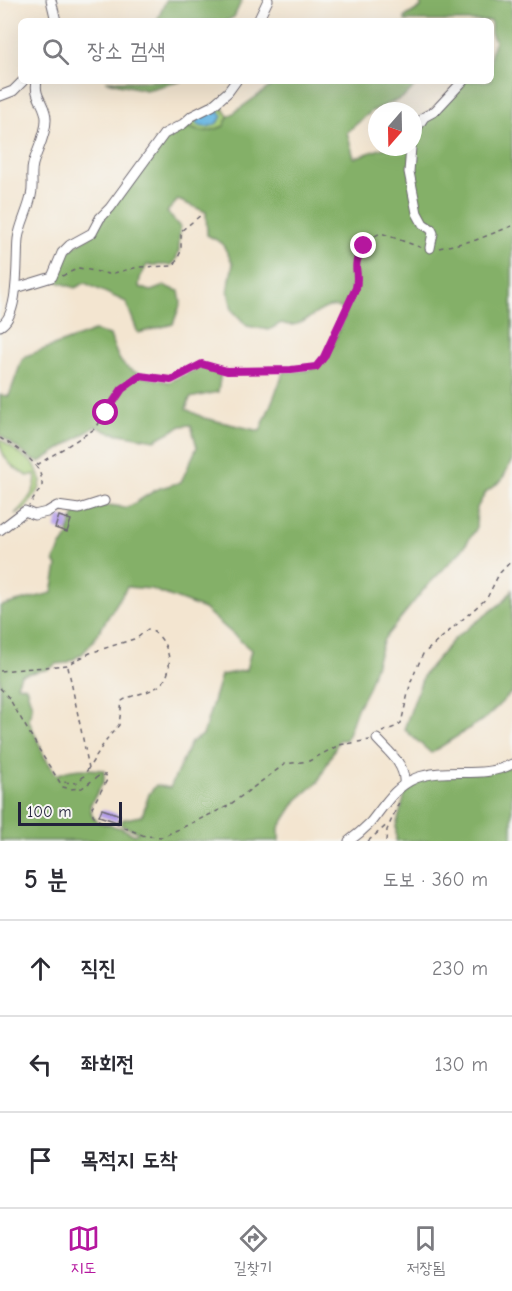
<!DOCTYPE html>
<html lang="ko">
<meta charset="utf-8">
<style>
body{margin:0;font-family:"Comic Neue","Poor Story",sans-serif;background:#f7f7f7;color:#2b2b33}
.compass{position:absolute;left:368px;top:102px;width:54px;height:54px;border-radius:50%;background:#fff;box-shadow:0 6px 24px #0002;rotate:200deg}
.scale{position:absolute;left:18px;bottom:15px;width:104px;box-sizing:border-box;padding-left:6px;border:3px solid #22223b;border-top:0;font-size:16px;line-height:21px;white-space:nowrap;color:#22223b;-webkit-text-stroke:4px #f6f6f2;paint-order:stroke}
.stop{position:absolute;width:18px;height:18px;margin:-14px;border:4px solid #b5179e;border-radius:50%;background:#fff}
.stop.end{background:#b5179e;border-color:#fff;box-shadow:0 2px 6px #0008}
.list{margin:0;padding:0;list-style:none}
h2{display:flex;justify-content:space-between;align-items:center;height:78px;margin:0;padding:0 24px;font-size:26px}
h2 small{font-size:20px;font-weight:400;color:#7c7c81}
.list li{display:grid;grid-template-columns:39px 1fr auto;gap:18px;align-items:center;box-sizing:border-box;height:96px;padding:0 24px;border-top:2px solid #e1e1e2}
.list b{display:block;font-size:22px;white-space:nowrap}
.list em{font-size:20px;font-style:normal;color:#7c7c81}
.icon{flex:none;width:33px;height:33px;fill:none;stroke:currentColor;stroke-width:2;stroke-linecap:round;stroke-linejoin:round}
.map{position:relative;flex:none;width:512px;height:841px;overflow:hidden}
.search{position:absolute;background:#fff;box-shadow:0 6px 24px #0002;left:18px;right:18px;top:18px;height:66px;display:flex;align-items:center;gap:15px;box-sizing:border-box;padding:0 21px;border-radius:9px;color:#7c7c81;font-size:22px}
.sheet{height:366px;background:#fff}
nav{display:flex;justify-content:space-around;align-items:center;box-sizing:border-box;height:84px;border-top:2px solid #e1e1e2;background:#fff;font-size:16px;color:#7c7c81}
nav a{display:grid;justify-items:center;gap:3px}
nav .on{color:#b5179e}
.map>svg:first-child{display:block}
.green{fill:#a6cc76;stroke:#647758;stroke-width:1.5}
.forest{fill:#84b067;stroke:#536951;stroke-width:1.5;fill-rule:evenodd}
.water{fill:#67b6e2;stroke:#446c8e;stroke-width:1.5}
.building{fill:#b49de8}
.lines{fill:none;stroke-linecap:round;stroke-linejoin:round}
.minor-casing{stroke:#6b666f;stroke-width:11}
.path{stroke:#6b666f;stroke-width:1.5;stroke-dasharray:4.5 4.5;stroke-linecap:butt}
.minor{stroke:#fff;stroke-width:9}
.route{stroke:#b5179e;stroke-width:8}
</style>
<div class="map">
<svg width="512" height="841" viewBox="0 0 512 841">
<rect width="100%" height="100%" fill="#f6f6f2"/>
<filter id="ink" filterUnits="userSpaceOnUse"><feTurbulence type="fractalNoise" baseFrequency=".0167" numOctaves="2"/><feDisplacementMap in="SourceGraphic" scale="12" xChannelSelector="R" yChannelSelector="G"/><feConvolveMatrix kernelMatrix="1 2 1 2 8 2 1 2 1" color-interpolation-filters="sRGB"/></filter>
<filter id="wash" filterUnits="userSpaceOnUse"><feTurbulence type="fractalNoise" baseFrequency=".008" numOctaves="4" result="noise"/><feDisplacementMap in="SourceGraphic" scale="24" xChannelSelector="R" yChannelSelector="G"/><feGaussianBlur stdDeviation="1.35" result="paint"/><feColorMatrix in="noise" values="0 0 0 0 0 0 0 0 0 0 0 0 0 0 0 0 0 1.4 0 .05"/><feComposite in="paint" operator="in"/></filter>
<g filter="url(#wash)">
<rect width="100%" height="100%" fill="#f3e5d0"/>
<!-- green -->
<g class="green">
<path d="M219 102 228 116 224 126C207 133 201 134 185 125Z"/>
<path d="M0 439 35 465 41 481 39 490 24 510 15 514C25 504 39 489 35 474L28 476C11 468 0 457 0 439Z"/>
</g>
<!-- forest -->
<g class="forest">
<path d="M166 0H242L234 17 226 21H157Z"/>
<path d="M420 0H512V460L502 480 486 492 477 508 476 529 462 550 425 588 384 639 368 688 357 709 346 740H339L318 782 297 800 279 828V841H0V606L52 593 57 566 54 561 61 546 69 536 68 533 76 511C91 507 109 502 124 508L132 505 157 489 181 482 197 447 191 425 181 426 155 440 108 432 96 426 43 460 39 462 33 460 0 435V395L9 396 22 360 26 356 94 331 110 335C117 355 118 368 142 374L144 377 169 382 204 366 221 372 218 392 190 398 186 409 204 418 260 431 284 372C294 371 307 373 317 367 328 361 341 325 346 313 329 293 308 326 291 325 287 325 284 324 281 323L269 330 247 326 232 310 228 290 233 264 222 243 207 235 206 212 178 200 167 212 180 227 179 250 175 262 171 265H147L140 278 139 287 151 291 164 286 179 291 181 303 173 324 138 333 126 302 85 283 75 288 58 282 56 273 63 254 90 236 164 137 184 125C201 134 207 133 224 126L228 117 278 81H420L404 97 372 111 347 132 354 158 383 148 401 150 406 147H413L414 135 418 128 465 81H491V54L495 41 491 33V21H405V17L421 7ZM127 587 151 589 204 609 251 650 246 670 221 675 203 735 191 742 170 788 156 785 149 794 142 816 124 819 121 822V825L138 832 135 835 121 828 98 822 92 816 90 805 104 781V770C89 769 70 767 57 775L45 758 29 720 32 706 26 687 17 685 21 675 49 669 56 664 67 663 82 654 91 644Z"/>
<path d="M105 81H182L146 90Z"/>
<path d="M512 590V692L486 718 431 753 404 729 424 674 455 638 504 601Z"/>
<path d="M512 767V841H396V826L407 788C421 773 489 770 512 767Z"/>
</g>
<!-- water -->
<path class="water" d="M217 108 222 116C218 126 205 130 196 124L198 118Z"/>
<g id="blocks">
<!-- building -->
<g class="building">
<path d="M59 516 71 520 67 532 55 528Z"/>
<path d="M102 809 120 815 117 822 99 816Z"/>
</g>
</g>
</g>
<g filter="url(#ink)">
<use href="#blocks" fill-opacity="0" stroke="#6b666f" stroke-width="1.5"/>
<g class="lines">
<!-- minor casing -->
<g class="minor-casing">
<g id="minor">
<path d="M51 0 56 21"/>
<path d="M258 21 268 0"/>
<path d="M0 96 13 91 23 81"/>
<path d="M413 134 424 117 435 111 463 81"/>
<path d="M411 147 409 172 417 213 423 224 431 229 433 233 430 248"/>
<path d="M16 288 52 277 62 253 70 245 92 233 100 218 110 208 164 134 183 124 192 116 212 106 228 92 236 81"/>
<path d="M0 326C20 316 16 260 18 239 20 224 28 211 31 196 34 185 30 175 33 164 37 150 46 135 46 120 47 105 33 97 37 81"/>
<path d="M0 530 25 511 34 515 47 512 57 506 79 509 104 501"/>
<path d="M377 739C389 752 406 765 404 784"/>
<path d="M349 841C356 836 364 829 370 823 384 806 394 787 416 778 447 766 482 780 512 764"/>
</g>
</g>
<!-- path -->
<g class="path">
<path d="M439 248 476 240 512 226"/>
<path d="M62 276 79 268 109 274 139 267 174 266 181 251V231L201 215"/>
<path d="M0 438C17 448 44 464 42 486L29 506"/>
<path d="M37 465 96 428 117 395 138 377 171 380 202 364 227 371 291 370 316 367 324 357 356 288C358 279 354 272 355 263 357 250 370 237 381 233L422 248"/>
<path d="M68 667 89 768"/>
<path d="M0 671 67 665 90 653 137 638 148 629C168 636 177 669 161 684 150 694 134 693 122 701L119 725 106 740 83 777 76 783 60 782"/>
<path d="M0 688 9 698 44 758 63 787 70 789 82 788 100 775H106L107 780 92 807 93 815 100 821 118 825 145 836 162 837 228 806 285 764 309 761 339 745 370 740"/>
<path d="M382 732 395 727 401 723 411 681 423 654 487 598 499 574 512 560"/>
<path d="M368 841 388 824"/>
<path d="M386 841 387 830 400 800"/>
</g>
<!-- minor -->
<use href="#minor" class="minor"/>
</g>
</g>
<g class="lines" filter="url(#ink)">
<!-- route -->
<path class="route" d="M106 413 122 389 140 376 171 380 202 364 227 371 291 370 316 367 324 357 356 288C360 268 350 268 364 246"/>
</g>
</svg>
<svg class="compass" viewBox="-18 -18 36 36"><path d="M0-13l5 13h-10z" fill="#e53935"/><path d="M0 13l5-13h-10z" fill="#7c7c81"/></svg>
<div class="scale">100 m</div>
<div class="stop" style="left:106px;top:413px"></div>
<div class="stop end" style="left:364px;top:246px"></div>
<div class="search"><svg class="icon" aria-label="search" viewBox="0 0 24 24"><circle cx="10" cy="10" r="6"/><path d="M15 15l6 6"/></svg>장소 검색</div>
</div>
<section class="sheet">
<h2>5 분<small>도보 · 360 m</small></h2>
<ul class="list">
<li><svg class="icon" aria-label="ahead" viewBox="0 0 24 24"><path d="M12 20V5M6 11l6-6 6 6"/></svg><div><b>직진</b></div><em>230 m</em></li>
<li><svg class="icon" aria-label="left" viewBox="0 0 24 24"><path d="M17 20v-9H6M10 6l-5 5 5 5"/></svg><div><b>좌회전</b></div><em>130 m</em></li>
<li><svg class="icon" aria-label="arrive" viewBox="0 0 24 24"><path d="M6 21V4h12l-3 4 3 4H6"/></svg><div><b>목적지 도착</b></div></li>
</ul>
</section>
<nav>
<a class="on"><svg class="icon" aria-label="map" viewBox="0 0 24 24"><path d="M3 6l6-2 6 2 6-2v14l-6 2-6-2-6 2zM9 4v14M15 6v14"/></svg>지도</a>
<a><svg class="icon" aria-label="directions" viewBox="0 0 24 24"><path d="M12 3l9 9-9 9-9-9zM9 14v-3h6M13 9l2 2-2 2"/></svg>길찾기</a>
<a><svg class="icon" aria-label="saved" viewBox="0 0 24 24"><path d="M7 4h10v16l-5-4-5 4z"/></svg>저장됨</a>
</nav>
